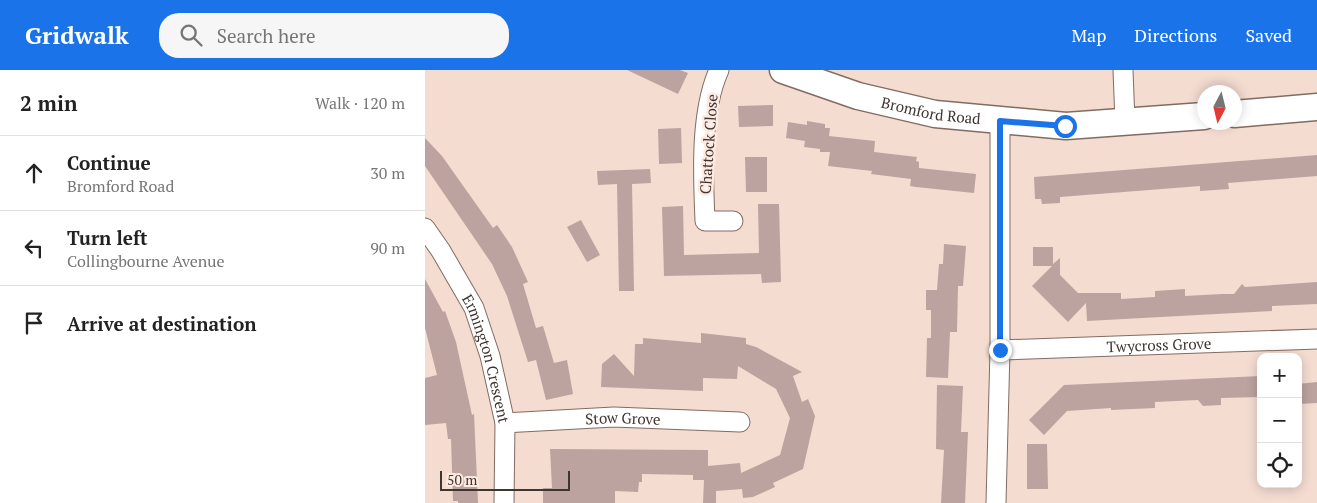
<!DOCTYPE html>
<meta charset="utf-8">
<style>
body{margin:0;font-family:"PT Serif",serif;background:#f6f6f6;color:#222}
.controls{position:absolute;right:15px;bottom:15px;display:grid;overflow:hidden;border-radius:10px;box-shadow:0 2px 12px #0003}
.controls button{width:45px;height:45px;display:grid;place-items:center;padding:0;border:0;border-bottom:1px solid #e0e0e0;background:#fff;color:#222;font:25px sans-serif}
.compass{position:absolute;left:772px;top:15px;width:45px;height:45px;border-radius:50%;background:#fff;box-shadow:0 2px 12px #0003;rotate:187deg}
.scale{position:absolute;left:15px;bottom:12px;width:130px;box-sizing:border-box;padding-left:5px;border:2px solid #3f3531;border-top:0;font-size:14px;line-height:18px;white-space:nowrap;color:#3f3531;-webkit-text-stroke:4px #feeae1;paint-order:stroke}
.stop{position:absolute;width:15px;height:15px;margin:-11px;border:4px solid #1a73e8;border-radius:50%;background:#fff}
.stop.end{background:#1a73e8;border-color:#fff;box-shadow:0 1px 5px #0008}
.list{margin:0;padding:0;list-style:none}
h2{display:flex;justify-content:space-between;align-items:center;height:65px;margin:0;padding:0 20px;font-size:21px}
h2 small{font-size:16px;font-weight:400;color:#767676}
.list li{display:grid;grid-template-columns:32px 1fr auto;gap:15px;align-items:center;box-sizing:border-box;height:75px;padding:0 20px;border-top:1px solid #e0e0e0}
.list b{display:block;font-size:19px;white-space:nowrap}
.list p{margin:0;font-size:16px;white-space:nowrap;color:#767676}
.list em{font-size:16px;font-style:normal;color:#767676}
.icon{flex:none;width:28px;height:28px;fill:none;stroke:currentColor;stroke-width:2;stroke-linecap:round;stroke-linejoin:round}
.map{position:relative;flex:none;width:892px;height:433px;overflow:hidden}
header{display:flex;align-items:center;gap:30px;box-sizing:border-box;height:70px;padding:0 25px;background:#1a73e8;color:#fff}
header strong{font-size:24px}
nav{display:flex;gap:28px;margin-inline-start:auto;font-size:18px}
.search{width:350px;height:45px;background:#f6f6f6;display:flex;align-items:center;gap:12px;box-sizing:border-box;padding:0 18px;border-radius:20px;color:#767676;font-size:19px}
main{display:flex}
aside{flex:1;background:#fff}
.map>svg:first-child{display:block}
.building{fill:#bca39f}
.lines{fill:none;stroke-linecap:round;stroke-linejoin:round}
.street-casing{stroke:#816c62;stroke-width:21}
.secondary-casing{stroke:#816c62;stroke-width:29}
.street{stroke:#fff;stroke-width:19}
.secondary{stroke:#fff;stroke-width:26}
.route{stroke:#1a73e8;stroke-width:6}
.labels{text-anchor:middle;dominant-baseline:central;stroke-width:5;stroke-linejoin:round;paint-order:stroke}
.street-label{font-size:15px;fill:#3f3531;stroke:#feeae1}
</style>
<header>
<strong>Gridwalk</strong>
<div class="search"><svg class="icon" aria-label="search" viewBox="0 0 24 24"><circle cx="10" cy="10" r="6"/><path d="M15 15l6 6"/></svg>Search here</div>
<nav><a>Map</a><a>Directions</a><a>Saved</a></nav>
</header>
<main>
<aside>
<h2>2 min<small>Walk · 120 m</small></h2>
<ul class="list">
<li><svg class="icon" aria-label="ahead" viewBox="0 0 24 24"><path d="M12 20V5M6 11l6-6 6 6"/></svg><div><b>Continue</b><p>Bromford Road</p></div><em>30 m</em></li>
<li><svg class="icon" aria-label="left" viewBox="0 0 24 24"><path d="M17 20v-9H6M10 6l-5 5 5 5"/></svg><div><b>Turn left</b><p>Collingbourne Avenue</p></div><em>90 m</em></li>
<li><svg class="icon" aria-label="arrive" viewBox="0 0 24 24"><path d="M6 21V4h12l-3 4 3 4H6"/></svg><div><b>Arrive at destination</b></div></li>
</ul>
</aside>
<div class="map">
<svg width="892" height="433" viewBox="0 0 892 433">
<rect width="100%" height="100%" fill="#f4dcd1"/>
<!-- building -->
<g class="building">
<path d="M202 0H255L263 3 253 24Z"/>
<path d="M348 35V56L314 57 313 36Z"/>
<path d="M382 51 400 54V58H405L404 66 450 71 449 82 492 87 491 91 494 92V98L551 104 549 123 491 117 485 116 486 109 446 104 447 101 403 96 405 82H395V79L379 77 380 71 361 68 363 52 382 55Z"/>
<path d="M256 58 257 93 234 94 233 59Z"/>
<path d="M0 68 17 86 68 158 72 155 87 177 103 212 98 214 111 258 118 256 129 293 142 290 148 324 121 330 111 290 103 292 82 226 67 194 0 96Z"/>
<path d="M892 85V106L803 113 804 119 775 121V116L635 127V133L617 134 616 129H610L609 107Z"/>
<path d="M320 87H342V122H321Z"/>
<path d="M225 99 226 113 207 114 209 221H194L192 114 173 115 172 101Z"/>
<path d="M333 134H354L356 212 337 213 336 204 239 206 237 137 258 136 259 185 334 183Z"/>
<path d="M156 150 175 185 162 192 142 157Z"/>
<path d="M519 174 541 176 538 216H533L532 262H525L523 308 501 307 502 268H506V240H501V220H512L514 194H518Z"/>
<path d="M608 177H628V194L635 188V205L653 223H696V229L730 227V221L760 219V226L797 224H809L817 214 820 217 892 212V234L847 236V241L662 251 661 233 643 252 607 216 627 196H608Z"/>
<path d="M0 209 18 242 20 241 31 272 47 345 49 344 53 433H33V431H28L26 369H23L21 353 0 355V308L12 305 0 258Z"/>
<path d="M276 263 321 268V274L331 277 377 302 368 306 377 332 383 329 390 346 378 399 348 413 350 417 328 427 318 428 317 419 291 421V433H278L279 410H268V405L217 404V412H214L213 422 190 421V433H118V418H127L125 379 283 380V396L315 393 316 403 355 385 365 348 351 319 313 296 312 309 278 308V321L176 317 177 294 189 284 209 306 210 274H218V268L276 273Z"/>
<path d="M836 306V327L796 328V335L778 336 773 330 730 332V338L686 340V338L642 341 619 365 604 350 639 315Z"/>
<path d="M892 312V333L873 334V314Z"/>
<path d="M512 315 538 316 536 362H543L540 433H516L519 380 511 379Z"/>
<path d="M602 374H622L623 419H602Z"/>
</g>
<g class="lines">
<!-- street casing -->
<g class="street-casing">
<g id="street">
<path d="M294 0C275 42 278 105 280 151H308"/>
<path d="M698 0 700 52"/>
<path id="s1" d="M0 158 16 181 49 238 65 286 80 353 79 433"/>
<path id="s2" d="M575 280 892 269"/>
<path id="s3" d="M80 353 189 347 315 352"/>
<path d="M571 433 575 280V51"/>
</g>
</g>
<!-- secondary casing -->
<g class="secondary-casing">
<g id="secondary">
<path id="s4" d="M358 0 433 26 510 44 641 56 779 46"/>
<path d="M809 44 892 37"/>
</g>
</g>
<!-- street -->
<use href="#street" class="street"/>
<!-- secondary -->
<use href="#secondary" class="secondary"/>
</g>
<g class="lines">
<!-- route -->
<path class="route" d="M575 280V51L640 56"/>
</g>
<g class="labels">
<!-- street labels -->
<g class="street-label">
<text stroke="none"><textPath href="#s4" startOffset="154">Bromford Road</textPath></text>
<text transform="translate(283 74) rotate(-86)">Chattock Close</text>
<text stroke="none"><textPath href="#s2" startOffset="159">Twycross Grove</textPath></text>
<text stroke="none"><textPath href="#s1" startOffset="146">Ermington Crescent</textPath></text>
<text stroke="none"><textPath href="#s3" startOffset="118">Stow Grove</textPath></text>
</g>
</g>
</svg>
<div class="controls">
<button>+</button>
<button>−</button>
<button><svg class="icon" aria-label="locate" viewBox="0 0 24 24"><circle cx="12" cy="12" r="6"/><path d="M12 2v4M12 18v4M2 12h4M18 12h4"/></svg></button>
</div>
<svg class="compass" viewBox="-18 -18 36 36"><path d="M0-13l5 13h-10z" fill="#e53935"/><path d="M0 13l5-13h-10z" fill="#767676"/></svg>
<div class="scale">50 m</div>
<div class="stop" style="left:640px;top:56px"></div>
<div class="stop end" style="left:575px;top:280px"></div>
</div>
</main>
